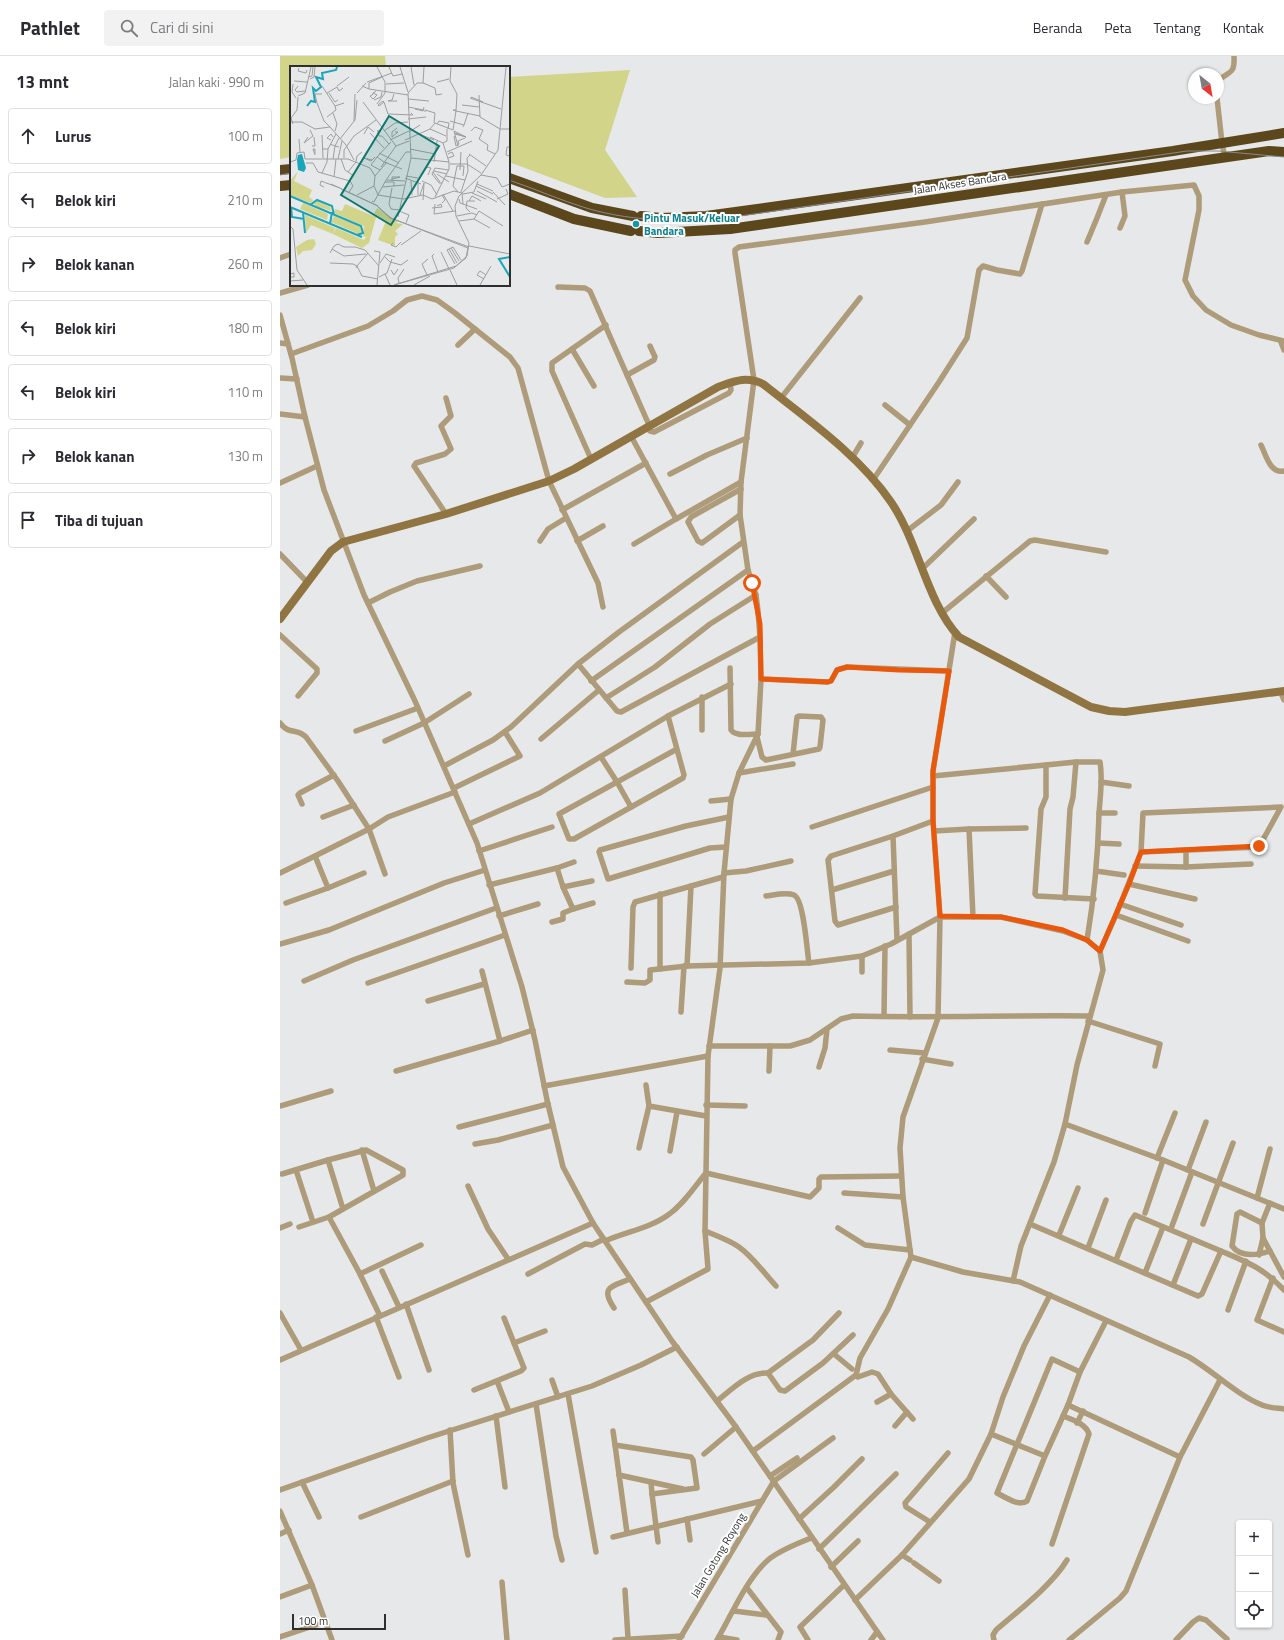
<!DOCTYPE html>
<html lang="id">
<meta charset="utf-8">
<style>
body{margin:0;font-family:"Titillium Web",sans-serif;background:#f2f2f3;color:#2b2b33}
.controls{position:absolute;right:12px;bottom:12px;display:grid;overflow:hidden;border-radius:4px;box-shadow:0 1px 3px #0004}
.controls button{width:36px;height:36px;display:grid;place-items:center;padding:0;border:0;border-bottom:1px solid #e1e1e2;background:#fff;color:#2b2b33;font:20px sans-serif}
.compass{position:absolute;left:908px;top:12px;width:36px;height:36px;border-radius:50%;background:#fff;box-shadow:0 1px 3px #0004;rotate:149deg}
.scale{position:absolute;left:12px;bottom:10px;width:94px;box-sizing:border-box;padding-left:4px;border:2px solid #2e2f2f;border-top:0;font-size:11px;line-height:14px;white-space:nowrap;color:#2e2f2f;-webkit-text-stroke:3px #fff;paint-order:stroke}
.stop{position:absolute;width:12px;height:12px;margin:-9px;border:3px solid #ea580c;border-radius:50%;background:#fff}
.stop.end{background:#ea580c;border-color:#fff;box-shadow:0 1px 4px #0008}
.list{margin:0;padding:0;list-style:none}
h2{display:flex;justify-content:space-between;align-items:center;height:52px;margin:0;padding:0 16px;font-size:17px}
h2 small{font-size:13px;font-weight:400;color:#7c7c81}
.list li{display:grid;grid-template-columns:26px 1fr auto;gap:12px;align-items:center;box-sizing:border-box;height:56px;margin:0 8px 8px;padding:0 8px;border:1px solid #e1e1e2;border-radius:4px}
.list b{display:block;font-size:15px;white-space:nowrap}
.list em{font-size:13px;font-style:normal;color:#7c7c81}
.icon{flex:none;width:22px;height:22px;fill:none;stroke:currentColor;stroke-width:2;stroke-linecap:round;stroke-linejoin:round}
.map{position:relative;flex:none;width:1004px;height:1584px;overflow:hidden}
header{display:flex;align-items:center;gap:24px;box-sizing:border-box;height:56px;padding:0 20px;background:#fff;border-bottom:1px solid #e1e1e2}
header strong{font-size:19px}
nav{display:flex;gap:22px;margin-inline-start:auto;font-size:14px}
.search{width:280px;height:36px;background:#f2f2f3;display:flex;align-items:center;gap:10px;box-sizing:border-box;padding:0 14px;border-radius:4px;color:#7c7c81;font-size:15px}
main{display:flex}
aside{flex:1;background:#fff}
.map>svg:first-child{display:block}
.green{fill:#d1d489}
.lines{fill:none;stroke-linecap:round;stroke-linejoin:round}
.street{stroke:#ad9b7a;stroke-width:5.5}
.secondary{stroke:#907543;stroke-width:8}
.highway{stroke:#5c461c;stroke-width:10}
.tram{stroke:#88898a;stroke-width:1}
.route{stroke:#ea580c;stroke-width:5}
.culture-dot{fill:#0f9aa8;stroke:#fff;stroke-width:1.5}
.labels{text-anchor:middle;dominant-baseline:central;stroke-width:4;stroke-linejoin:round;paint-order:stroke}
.street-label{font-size:11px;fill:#2e2f2f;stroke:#fff}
.culture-label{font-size:11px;font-weight:bold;fill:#0d838f;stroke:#fff;text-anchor:start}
.inset-river{fill:none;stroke:#1aa6b8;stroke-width:2}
.inset-road{fill:none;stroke:#9c9e9f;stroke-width:1}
.view{fill:#0f766e;fill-opacity:0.15;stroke:#0f766e;stroke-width:2}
.inset-edge{fill:none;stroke:#2e2f2f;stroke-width:2}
</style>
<header>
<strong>Pathlet</strong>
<div class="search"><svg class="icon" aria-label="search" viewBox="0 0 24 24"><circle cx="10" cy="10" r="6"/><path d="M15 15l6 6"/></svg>Cari di sini</div>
<nav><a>Beranda</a><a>Peta</a><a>Tentang</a><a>Kontak</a></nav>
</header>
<main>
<aside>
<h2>13 mnt<small>Jalan kaki · 990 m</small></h2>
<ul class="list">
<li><svg class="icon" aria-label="ahead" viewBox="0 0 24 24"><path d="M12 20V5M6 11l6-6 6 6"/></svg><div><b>Lurus</b></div><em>100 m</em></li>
<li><svg class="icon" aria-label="left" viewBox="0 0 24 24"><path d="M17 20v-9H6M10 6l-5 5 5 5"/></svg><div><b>Belok kiri</b></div><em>210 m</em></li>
<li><svg class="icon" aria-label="right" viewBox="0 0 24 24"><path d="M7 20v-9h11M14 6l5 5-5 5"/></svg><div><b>Belok kanan</b></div><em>260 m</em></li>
<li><svg class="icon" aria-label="left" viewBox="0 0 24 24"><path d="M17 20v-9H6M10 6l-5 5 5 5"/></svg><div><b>Belok kiri</b></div><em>180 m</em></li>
<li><svg class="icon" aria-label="left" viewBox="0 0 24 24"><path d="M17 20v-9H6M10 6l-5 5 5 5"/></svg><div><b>Belok kiri</b></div><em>110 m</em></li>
<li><svg class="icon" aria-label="right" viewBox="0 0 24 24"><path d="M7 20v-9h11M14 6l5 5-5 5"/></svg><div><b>Belok kanan</b></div><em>130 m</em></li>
<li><svg class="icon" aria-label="arrive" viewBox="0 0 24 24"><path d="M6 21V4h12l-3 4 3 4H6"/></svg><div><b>Tiba di tujuan</b></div></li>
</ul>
</aside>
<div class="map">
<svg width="1004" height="1584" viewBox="0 0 1004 1584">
<rect width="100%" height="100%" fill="#e6e8e9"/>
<!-- green -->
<g class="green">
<path d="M0 0H105L106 11H11V101L0 103Z"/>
<path d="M350 14 325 94 357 141 325 142 229 106V21Z"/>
</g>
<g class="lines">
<!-- street -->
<g class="street">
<path d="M938 25C949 14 955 20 954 0"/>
<path d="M937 42 942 87 945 102"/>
<path d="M840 172 845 160 842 136"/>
<path d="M807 186 817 162 826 139"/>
<path d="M0 202 11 198"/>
<path d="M278 231 305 232 310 235 369 369"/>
<path d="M0 237 28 229"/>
<path d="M0 259 12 302 25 361 44 434 84 539 135 645 197 787 242 931 255 984 267 1044 283 1111 313 1167 0 1304"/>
<path d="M1001 286 1004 294"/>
<path d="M0 287 8 288"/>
<path d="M178 289 195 273"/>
<path d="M292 293 314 330"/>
<path d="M11 298 88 270 113 255 127 244 142 240 157 244 175 257 230 301 238 312 269 425 318 527 323 551"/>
<path d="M347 319 374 304 375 301 370 290"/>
<path d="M0 322 17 323"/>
<path d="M166 342 171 360 161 370 171 393 165 398 136 407 134 410 166 458"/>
<path d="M501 342 580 242"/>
<path d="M605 349 630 369"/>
<path d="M0 358 25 361"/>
<path d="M366 371 370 375 374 376 449 337 451 334 450 327"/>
<path d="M351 380 396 463 461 426"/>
<path d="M981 389C986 399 990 418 1004 415"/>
<path d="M572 402 581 387"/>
<path d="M311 403 272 315V307L326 269"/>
<path d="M390 418 427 399 467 382"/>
<path d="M593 424 659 326 687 282 699 214 703 210 717 214 740 218 742 215 762 148"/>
<path d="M0 427 37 410"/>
<path d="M282 454 366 407"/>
<path d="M460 459 422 487 418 485 408 466 411 461 461 433"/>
<path d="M627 475 661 449 678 426"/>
<path d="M260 485 268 473 286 462"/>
<path d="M297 485 323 470"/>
<path d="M354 488 396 463"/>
<path d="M0 498 27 526"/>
<path d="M643 512 694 463"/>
<path d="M706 520 726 541"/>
<path d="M88 547 110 536 137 525 200 510"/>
<path d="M662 557 750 485 755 484 826 496"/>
<path d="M0 579 37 613V617L18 640"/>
<path d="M298 608 337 655 341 656 480 581"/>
<path d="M450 612 451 674C456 681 470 678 478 678"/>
<path d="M481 623 548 626 551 625 557 614 567 611 669 615"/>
<path d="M311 625 468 514"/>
<path d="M1000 635 1004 644"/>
<path d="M326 642 375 611 430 568 476 539"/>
<path d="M388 660 404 719 403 722 294 783H289L279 758 397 693"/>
<path d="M0 667C10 680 16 671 26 681L58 725 89 773 105 818"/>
<path d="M422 674V641"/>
<path d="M76 675 138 652"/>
<path d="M477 681 482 701 486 704 539 693 540 691 543 664 541 661 519 660 517 661 513 698"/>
<path d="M261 683 319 634"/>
<path d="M105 685 144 667 189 638"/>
<path d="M321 701 337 726 351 751"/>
<path d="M766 709V741L761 753 755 838 757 840 814 843"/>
<path d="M164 710 213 684 231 671 298 608 339 576 463 486"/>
<path d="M459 717 513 708"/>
<path d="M653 720 796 706H820C823 723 820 741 819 758 818 800 814 842 807 884"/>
<path d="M821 726 849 730"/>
<path d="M174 732 240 700 225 676"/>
<path d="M431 745 451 743"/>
<path d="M22 748 18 739 20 737 54 719"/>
<path d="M819 757H835"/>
<path d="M43 761 74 749"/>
<path d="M189 768 260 737 388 660 451 628"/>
<path d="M532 771 653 731"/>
<path d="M689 773 746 772"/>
<path d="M654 775 689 773 693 861"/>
<path d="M613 780 551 800 548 804 555 865 558 869 616 851"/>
<path d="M818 787 839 788"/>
<path d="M446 791 430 792 328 823 319 796 320 794 406 770 449 761"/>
<path d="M906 794V811"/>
<path d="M199 795 272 771"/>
<path d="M855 810 906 811 971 808"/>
<path d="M277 812 294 806"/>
<path d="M816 815 844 819"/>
<path d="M0 817 35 800"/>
<path d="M444 817 466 815 511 805"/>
<path d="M849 828 915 843"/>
<path d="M209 829 277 812 283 831 312 825"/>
<path d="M283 831 293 853 313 847"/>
<path d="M48 832 84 817"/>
<path d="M552 834 614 815"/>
<path d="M380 838V913"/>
<path d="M486 840C494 839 506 836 514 839 524 843 527 896 529 907"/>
<path d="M785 842 790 753 793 741 796 706"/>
<path d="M6 847 48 832 35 800 89 773 108 761 175 736"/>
<path d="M840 848 901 869"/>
<path d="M836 859 861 796 863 757 1001 751 979 791 861 796"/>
<path d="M219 860 258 848"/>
<path d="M272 866 283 863V857L293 853"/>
<path d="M629 878 630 961"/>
<path d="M617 884 613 780 653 765V715L675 576"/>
<path d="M0 888 49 874 164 827 205 814"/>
<path d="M820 895 836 859 908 885"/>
<path d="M407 910 411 830"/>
<path d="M351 912 353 851 355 846 443 821"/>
<path d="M582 916V900"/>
<path d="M24 925 73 904 216 852"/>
<path d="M347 926 365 927 370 924V914L407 910 529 907 582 900 611 888 660 861H721L783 875 807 884 820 895 823 914 797 1009 785 1068 774 1106 741 1190 733 1225"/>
<path d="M88 927 225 879"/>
<path d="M148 945 204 928"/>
<path d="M401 956 404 910"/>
<path d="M604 960 605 890"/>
<path d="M808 965 880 988 875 1010"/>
<path d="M220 985 253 974"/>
<path d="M429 990H510L530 984 561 963 573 960C652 962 731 959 809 960"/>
<path d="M610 994 645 997"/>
<path d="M642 1003 671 1008"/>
<path d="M539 1011 545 992 547 973"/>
<path d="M116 1015 220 985 202 915"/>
<path d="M489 1015 490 990"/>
<path d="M366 1029 369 1050 426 1060"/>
<path d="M264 1030 428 1000"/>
<path d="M426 1049 465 1050"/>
<path d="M0 1050 51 1035"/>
<path d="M785 1068 883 1104 1004 1153"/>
<path d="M179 1071 268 1048"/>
<path d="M195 1088 218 1084 273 1069"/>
<path d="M359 1092 369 1050"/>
<path d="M82 1094 94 1135"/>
<path d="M390 1095 397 1056"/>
<path d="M877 1102 895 1057"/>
<path d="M16 1114 33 1166"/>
<path d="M908 1114 926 1066"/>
<path d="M426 1117 530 1141 539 1132V1123L541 1121 621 1120"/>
<path d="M2 1118 48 1104"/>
<path d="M188 1130 208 1173 228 1203"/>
<path d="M564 1137 623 1141"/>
<path d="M977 1142 990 1093"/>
<path d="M990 1147 982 1167 983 1182 1004 1221"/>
<path d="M865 1157 883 1104"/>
<path d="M49 1161 80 1218 100 1260"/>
<path d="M313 1167 392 1285 456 1371 603 1584"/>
<path d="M982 1167 960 1156 957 1158 952 1190C961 1202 978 1199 990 1195"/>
<path d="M750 1168 918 1240 922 1238 941 1195C969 1207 983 1212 1004 1234"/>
<path d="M923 1168 953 1087"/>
<path d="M892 1170 912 1116"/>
<path d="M19 1171 49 1161 123 1119V1114L86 1094 48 1104 63 1153"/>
<path d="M0 1172 10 1168"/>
<path d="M558 1172 585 1189 630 1194"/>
<path d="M425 1175C437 1180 449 1184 459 1191 473 1201 484 1217 496 1230"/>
<path d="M779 1179 798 1132"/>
<path d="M325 1185C346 1176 370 1172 388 1159 404 1148 414 1131 426 1117"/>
<path d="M808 1192 826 1144"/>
<path d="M979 1199 983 1182"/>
<path d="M631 1201 683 1216 740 1226 909 1301C933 1315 957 1339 982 1349 989 1352 997 1352 1004 1353"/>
<path d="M836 1204 851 1165 855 1159 941 1195"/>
<path d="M102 1215 119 1251"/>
<path d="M865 1217 883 1171"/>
<path d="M80 1218 141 1189"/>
<path d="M248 1218 305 1188 312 1189 324 1183"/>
<path d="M993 1222 977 1264 1004 1276"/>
<path d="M893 1229 911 1183"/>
<path d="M366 1246 428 1213 425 1175 428 1000 440 912 444 817 451 743 459 717 478 678 481 623 480 581 478 555 476 539 468 514 460 459 461 426 474 324 455 197V194L459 191 645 166 842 136 914 129 919 140V154L905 224 913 240 926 254 951 269 979 279 1004 285"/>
<path d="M126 1248 149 1314"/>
<path d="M334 1252C320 1231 331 1231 350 1223"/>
<path d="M948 1254 966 1205"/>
<path d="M0 1257 21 1294"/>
<path d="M96 1261 119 1321"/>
<path d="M234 1287 265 1275"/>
<path d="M554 1298 572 1313"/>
<path d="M800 1316 826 1265"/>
<path d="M488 1317 500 1334 505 1335 543 1307 573 1279"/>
<path d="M576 1319 578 1321 592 1316 598 1318 611 1338 633 1363"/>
<path d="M272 1324 278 1341"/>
<path d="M217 1325 229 1356"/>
<path d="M194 1334 241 1315 244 1312 224 1262"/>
<path d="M288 1338 316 1496"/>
<path d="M437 1345C452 1333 468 1316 488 1317L533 1284 559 1257"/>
<path d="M597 1346 611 1338"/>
<path d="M256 1348 276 1480 282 1504"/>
<path d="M788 1349 900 1401"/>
<path d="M216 1360 225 1431"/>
<path d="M797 1367 803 1355"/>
<path d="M615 1370 627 1356"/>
<path d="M170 1374 173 1427 188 1499"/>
<path d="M333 1375 335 1389 411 1401 413 1404 417 1432 372 1438 378 1486"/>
<path d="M711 1378 765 1400 788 1349 800 1316 772 1303 717 1437C725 1441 739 1451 747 1445L765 1400"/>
<path d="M335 1389 347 1477"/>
<path d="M473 1395 576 1319 580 1302 608 1253 631 1201 623 1141 620 1092 623 1061 658 962 660 861 653 765"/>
<path d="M424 1398 456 1371"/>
<path d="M339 1419 403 1433"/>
<path d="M490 1420 517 1402"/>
<path d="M22 1426 39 1461"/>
<path d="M371 1426 372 1438"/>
<path d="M0 1434 147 1382 312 1330 361 1309 397 1291"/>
<path d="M0 1455 32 1529 52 1584"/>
<path d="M81 1461 173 1425"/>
<path d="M407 1463 410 1484"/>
<path d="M519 1463 554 1431 582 1403"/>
<path d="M650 1466 626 1451 625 1447 668 1397"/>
<path d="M0 1478 9 1474"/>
<path d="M333 1481 482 1445"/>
<path d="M772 1488 809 1378C806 1368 793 1364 783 1360"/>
<path d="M539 1493 616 1418"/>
<path d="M622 1499 630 1504"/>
<path d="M634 1507 659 1525"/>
<path d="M551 1511 578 1485"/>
<path d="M222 1526 227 1584"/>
<path d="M467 1532 501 1576 498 1584"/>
<path d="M345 1534 348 1582"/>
<path d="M0 1541 32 1529"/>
<path d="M575 1544 622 1499 689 1423 711 1378 723 1341 744 1290 770 1239"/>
<path d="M454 1555 486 1559"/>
<path d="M0 1581 45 1566"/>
<path d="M439 1581 457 1584"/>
<path d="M335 1584 402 1580"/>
<path d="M399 1584 494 1425 553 1382"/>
<path d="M437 1584C451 1560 467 1522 488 1504 500 1494 517 1488 531 1482"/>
<path d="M528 1584 520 1571 564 1529"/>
<path d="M591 1584 597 1576"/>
<path d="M714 1584 713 1579 716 1574C737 1556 773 1528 787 1504"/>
<path d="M789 1584 840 1542 846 1535 900 1401 940 1324"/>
<path d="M896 1584 913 1566 919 1562 926 1564 947 1583"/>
</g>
<!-- secondary -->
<path class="secondary" d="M0 563 51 495 63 486 166 458 269 425 294 413 438 331C455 325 466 320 483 328 527 363 579 399 611 446 639 487 646 545 679 581L811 651 829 655 845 656 1004 635"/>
<!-- highway -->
<g class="highway">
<path d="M0 114 11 113"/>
<path d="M229 122 312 152 353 160"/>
<path d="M0 130 11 129"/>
<path d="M229 138 294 163 351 175"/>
<path d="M361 160 381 162 426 160 893 95 1004 77"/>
<path d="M359 175 378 177 450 173 989 95 1004 96"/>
</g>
<!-- tram -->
<g class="tram">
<path d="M0 119 11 117"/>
<path d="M229 124C255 133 280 144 306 152 357 167 408 166 460 160L907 95H938L1004 101"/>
</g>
</g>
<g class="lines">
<!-- route -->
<path class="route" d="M472 527 480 568 481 623 548 626 551 625 557 614 567 611 619 614 669 615 653 715V765L660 860 721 861 783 874 807 884 820 895 849 828 861 796 979 790"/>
</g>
<!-- markers -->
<circle class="culture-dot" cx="356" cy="168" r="4"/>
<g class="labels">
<!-- street labels -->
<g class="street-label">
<text transform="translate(680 127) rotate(-9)">Jalan Akses Bandara</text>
<text transform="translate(438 1499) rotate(-59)">Jalan Gotong Royong</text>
</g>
<!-- culture labels -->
<g class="culture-label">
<text x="364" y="162">Pintu Masuk/Keluar<tspan x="364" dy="13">Bandara</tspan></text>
</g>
</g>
<!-- overview -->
<g transform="translate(10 10)">
<rect width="220" height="220" fill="#e6e8e9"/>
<path d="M8 105 4 115 22 124 19 131 23 134 21 137 0 129V115ZM27 135 40 141 41 145 26 140 24 137ZM13 137 38 148 37 154 10 143ZM55 138 86 151 79 177 72 182 43 168 46 162 74 174 76 171 73 170 74 160 44 147 45 143 52 145ZM87 142 108 156 105 157 113 158 105 165 108 168 105 171V180L88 174 96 155 84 148ZM15 149 45 162 43 168 21 159 16 167ZM44 150 71 161 72 167 69 168 41 156ZM24 173 26 178 22 184 13 185 8 190 6 181 17 174Z" fill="#d1d489"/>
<path d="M12 88 16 102 14 106 8 104 7 94 8 89Z" fill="#1aa6b8"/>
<path class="inset-river" d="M17 40 21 35 25 36 23 22 26 25 31 21 26 11 33 13 32 7 46 4 47 1M0 130 71 160 73 167 67 169M20 139 27 134 42 140 44 149M0 141 72 171M1 141 2 151 14 153M13 146 15 167M40 158 42 146M220 191 209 193 220 211"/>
<path class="inset-road" d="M99 1 103 10 112 8M110 1 118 26M121 1 124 19M161 1 160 15 167 28 166 45 163 44H166M9 2 8 5 16 7 17 4M18 11 22 10 23 1M20 13 24 11 25 1M4 15 17 16M77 16 102 7M147 16 159 13M133 17 145 22 146 29 152 28M3 18 2 26 6 32M96 18 114 17M8 20 5 24 7 26 15 25M32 20 45 40M47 20 59 11M72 20 79 23 118 29M79 23V17L92 11M37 27 47 21 49 25 53 22M39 27 45 36 48 34M67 27 76 17M83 27 87 29 83 33 80 30 82 29 83 28V27L86 25M32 28H25L27 37 34 55 40 61M104 28 102 34 98 35H107M189 29 190 51 210 63H220M8 30 15 27 21 1M181 31 186 33 193 36 190 35M180 32 211 43M118 33 139 35M84 34 91 31 92 26M93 35 94 36 89 40 88 39ZM73 36 106 80M94 36 98 48 123 49 121 47M87 38 95 27V16L87 1M172 39 189 41M118 41 134 44M125 43 133 45 134 41M135 46V44L145 47 144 57M43 47 47 58 45 65M37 51 46 44 45 40 54 37M118 53 136 51M64 55 65 28M160 55 174 59 173 61M0 56H12L25 63 40 61 56 79 64 94M3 58 1 52 7 44 8 31M147 58 149 55 159 57 158 63M174 59 178 47M140 63 145 57 163 64 166 45 190 50M140 63 156 70M157 63V75L153 77 159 96M94 65 105 57 118 56M181 65 185 61 193 64 189 73 198 79 197 84 205 88M105 66H108L102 71V66L107 62M119 66 130 59M80 67 94 82M74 68 78 61 84 66M88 68V64L89 70H92L99 78M129 68 144 74M165 68 176 71 165 67M32 69 33 92M164 70 166 80 169 78 168 75 175 72M18 71 14 77 23 70 20 64M140 71 153 77M49 72 45 80 49 81M9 73 10 86M50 73 65 54 67 34M41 74 37 72 41 68 43 71M100 74 119 65M115 74 140 63M101 76 87 91 94 96 112 103M40 78 45 80 43 93M22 80H25L24 71M168 80 164 65 176 71M220 81H217L216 89 220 90M33 83H38L46 68M120 83 145 88M157 86 182 75M89 87 109 97M25 88V83H23L25 89M158 88 162 86 164 90 158 92M179 88 196 100M87 91 81 99 90 104M54 92V84L64 70 86 54M121 92 118 27 127 17H133L134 1M48 93 52 75M51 93 55 104 64 110M82 94 74 92 81 95 85 91M0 96 6 94 7 87 14 86 15 93H58L80 102 85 110 84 120 88 129 113 133 133 129 142 133 164 125 172 127 173 138M144 96 147 75M16 97H23L28 106 60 115 63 120 59 126M160 98H177M177 98 191 107M91 101 106 80 119 75M136 101 141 102 138 109M170 104 171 86M144 105 157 108M58 106 66 96 67 90 72 86M143 106 150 116M32 107 37 96 38 83M142 108 145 102 159 104M142 108 149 117H152M147 108 159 116M191 109 207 112 212 121 220 118M85 110 97 96M116 110 128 112M156 110 175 114M44 111 46 93M115 112 131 118M97 114 115 115M102 115V111H110L102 113M121 115 122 129M132 115 141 119 147 129M95 116H104V120M41 118 86 139 101 152 178 182 176 192 166 200 104 219M187 118 203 125M186 120 203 128M34 121 30 119 31 115 50 122M93 121 114 119M102 122 99 138 101 143 110 144M51 123 88 140M187 125 207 136M168 126 163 120 167 100H174L173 110M171 126 178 105 177 92 180 89M203 126 215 139M182 127 196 133M153 128 163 145M173 128 184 126 188 115M67 129 84 120M128 129V115M130 129 134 117 133 134M152 129 155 134 152 137 154 135M169 133 170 137 187 143M207 133 218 128 216 123M82 135 84 136 96 114 116 86H120M179 135 182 130 191 135M145 138 144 148 165 145M88 141 100 152 179 181M142 142 152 141 151 138 147 140M109 145 119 149 116 157M180 146 176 142 177 135H185M167 150 182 147 187 149M108 151 121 92 159 96V103L145 131M184 153 200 162M169 155 184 153 189 145 213 160M0 160 3 163 7 204 17 219M103 177 101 179 106 181 111 176M111 179 131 165M179 180 220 188M161 182 169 195M42 183 54 190 76 188M159 183 167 197M84 185 90 186 87 219M151 186 159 203M40 187 44 180 48 178 54 181H65L75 184 89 200M78 187 67 200 72 210 88 213M144 188 142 190 148 206M95 191 100 196 111 199 118 194M40 197 63 198 67 200 66 202M90 197 96 188 105 191M165 198 157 184 163 181 171 194M101 204 104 209 108 203M160 204 167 219M95 208 100 219M137 209 132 198 138 193M89 211 97 207 102 193M0 212V208L4 207V211H0M194 213 187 209 190 205 196 209M0 215 13 214M109 217 108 212 114 203M104 219 164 202 177 190 179 177 166 150 165 140 169 130 191 109 208 84 216 1M124 219 140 210M190 219 201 200"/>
<path class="view" d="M99 50 149 80 101 159 51 129Z"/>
<rect width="220" height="220" class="inset-edge"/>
</g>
</svg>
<div class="controls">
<button>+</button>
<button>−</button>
<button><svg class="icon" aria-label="locate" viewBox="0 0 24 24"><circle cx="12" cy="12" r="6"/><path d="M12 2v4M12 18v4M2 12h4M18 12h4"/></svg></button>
</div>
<svg class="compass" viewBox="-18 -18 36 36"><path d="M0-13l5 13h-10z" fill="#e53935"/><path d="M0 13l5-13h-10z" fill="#7c7c81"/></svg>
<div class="scale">100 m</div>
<div class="stop" style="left:472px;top:527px"></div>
<div class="stop end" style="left:979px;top:790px"></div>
</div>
</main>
